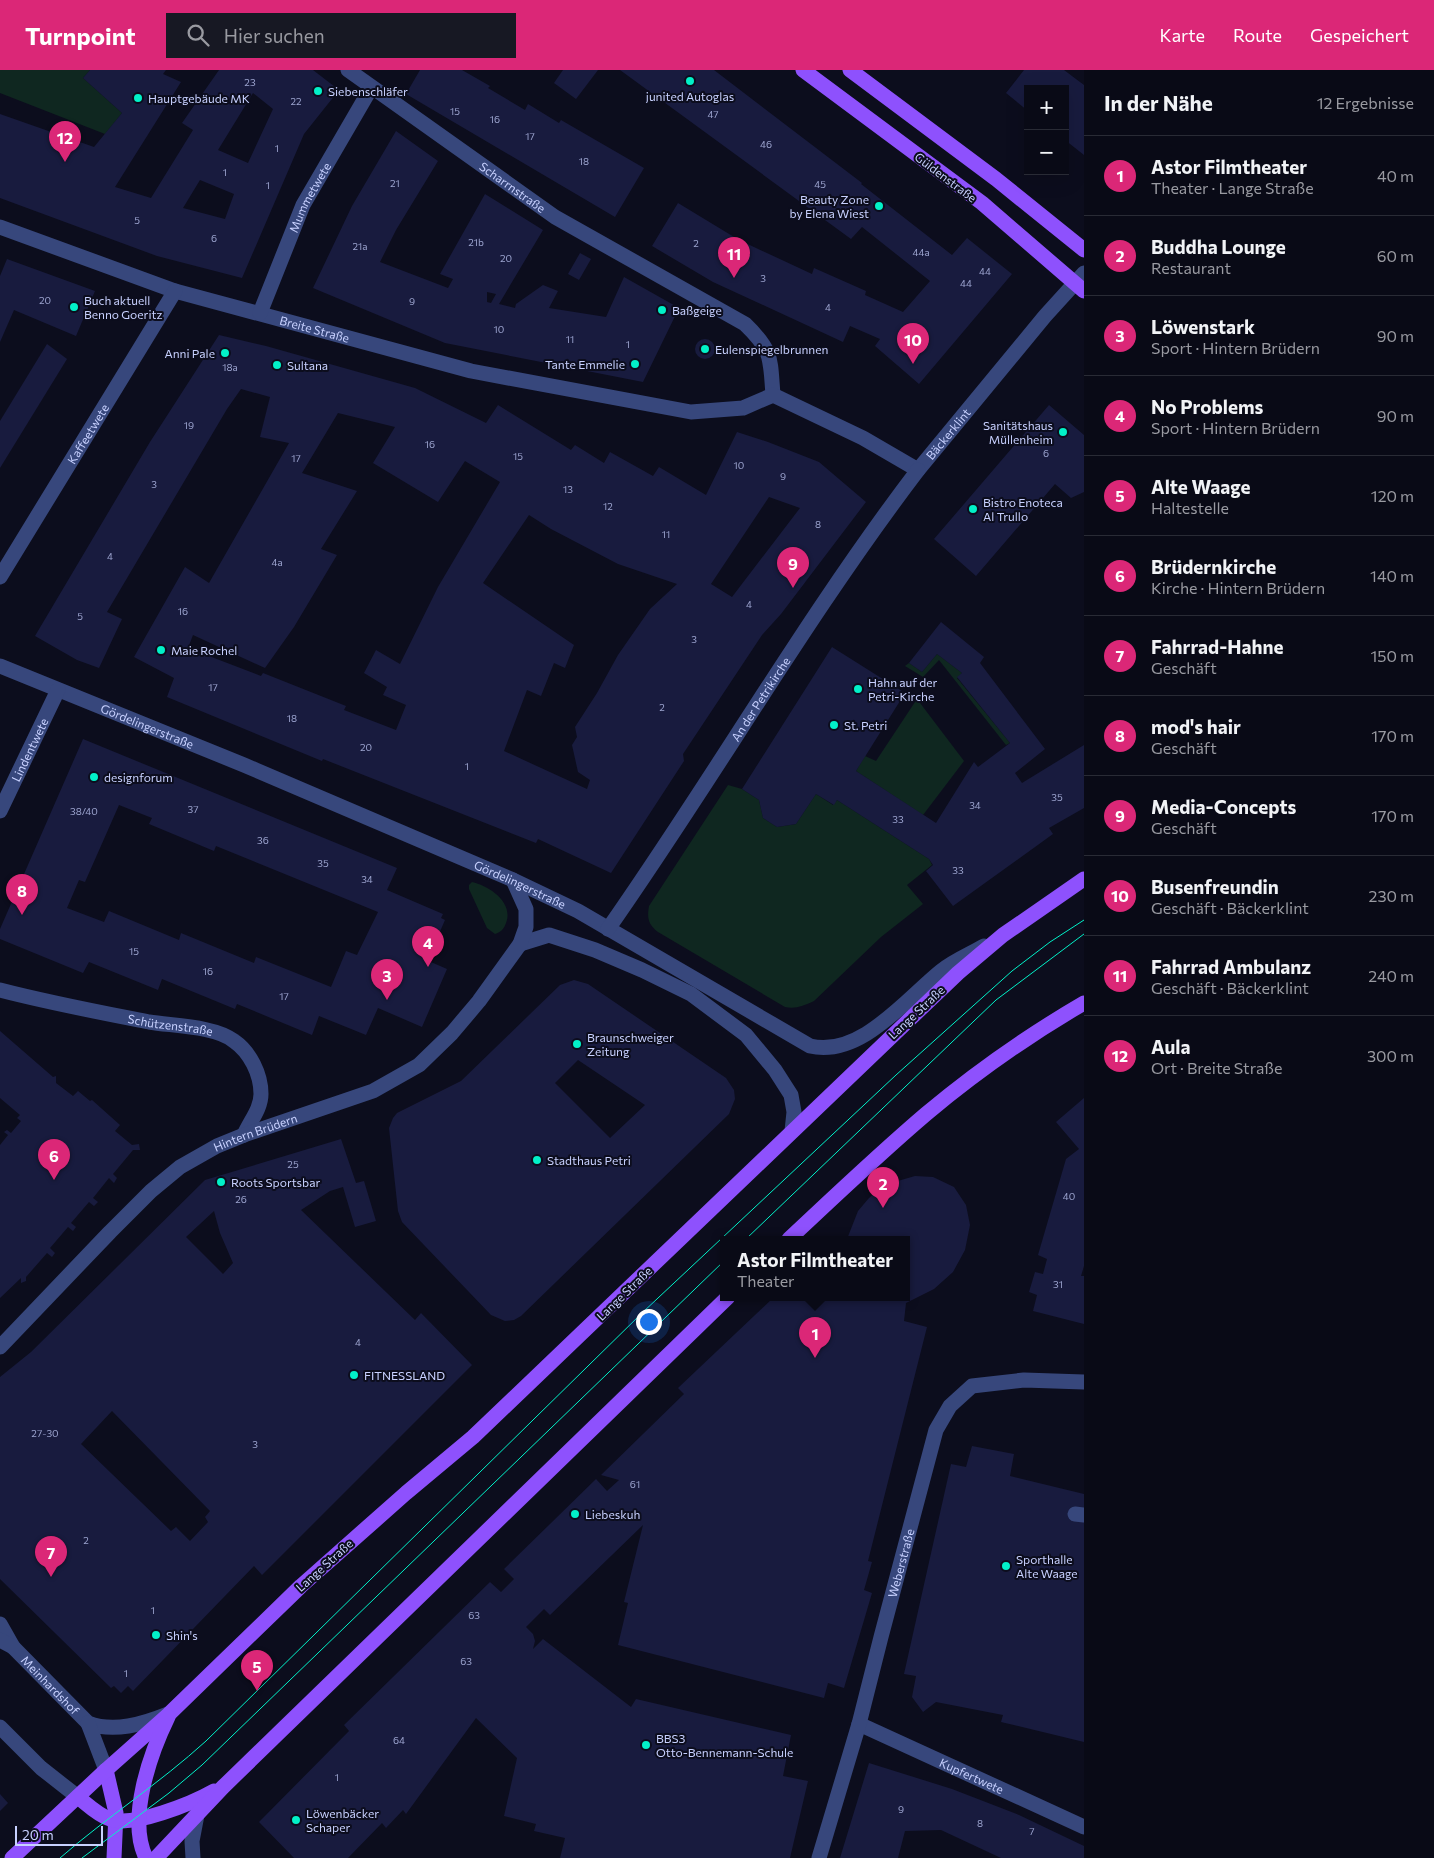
<!DOCTYPE html>
<html lang="de">
<meta charset="utf-8">
<style>
body{margin:0;font-family:Commissioner,sans-serif;background:#171823;color:#f1f3f6}
.controls{position:absolute;right:15px;top:15px;display:grid;overflow:hidden;border-radius:0px;box-shadow:0 5px 20px #0002}
.controls button{width:45px;height:45px;display:grid;place-items:center;padding:0;border:0;border-bottom:1px solid #292b35;background:#090a16;color:#f1f3f6;font:25px sans-serif}
.scale{position:absolute;left:15px;bottom:12px;width:88px;box-sizing:border-box;padding-left:5px;border:2px solid #c8d1ff;border-top:0;font-size:14px;line-height:18px;white-space:nowrap;color:#c8d1ff;-webkit-text-stroke:4px #0c0d1d;paint-order:stroke}
.you{position:absolute;left:648px;top:1251px;width:18px;height:18px;margin:-12px;border:4px solid #fff;border-radius:50%;background:#1a73e8;box-shadow:0 0 0 8px #1a73e833}
.badge{display:grid;place-items:center;width:32px;height:32px;border-radius:50%;background:#db2777;color:#fff;font-size:16px;font-weight:700}
.pin{position:absolute;translate:-50% -41px;filter:drop-shadow(0 1px 2px #0008)}
.pin::after{content:'';position:absolute;top:26px;width:18px;height:15px;background:inherit;clip-path:polygon(0 0,100% 0,50% 100%)}
.popup{position:absolute;left:720px;top:1166px;width:190px;height:65px;box-sizing:border-box;display:grid;place-content:center;border-radius:0px;background:#090a16;filter:drop-shadow(0 1px 4px #0005);font-size:16px;white-space:nowrap;color:#999aa1}
.popup b{font-size:19px;color:#f1f3f6}
.popup::after{content:'';position:absolute;left:50%;top:100%;margin-left:-10px;border:10px solid transparent;border-top-color:#090a16}
.list{margin:0;padding:0;list-style:none}
h2{display:flex;justify-content:space-between;align-items:center;height:65px;margin:0;padding:0 20px;font-size:21px}
h2 small{font-size:16px;font-weight:400;color:#999aa1}
.list li{display:grid;grid-template-columns:32px 1fr auto;gap:15px;align-items:center;box-sizing:border-box;height:80px;padding:0 20px;border-top:1px solid #292b35}
.list b{display:block;font-size:19px;white-space:nowrap}
.list p{margin:0;font-size:16px;white-space:nowrap;color:#999aa1}
.list em{font-size:16px;font-style:normal;color:#999aa1}
.icon{flex:none;width:28px;height:28px;fill:none;stroke:currentColor;stroke-width:2;stroke-linecap:round;stroke-linejoin:round}
.map{position:relative;flex:none;width:1084px;height:1788px;overflow:hidden}
header{display:flex;align-items:center;gap:30px;box-sizing:border-box;height:70px;padding:0 25px;background:#db2777;color:#fff}
header strong{font-size:24px}
nav{display:flex;gap:28px;margin-inline-start:auto;font-size:18px}
.search{width:350px;height:45px;background:#171823;display:flex;align-items:center;gap:12px;box-sizing:border-box;padding:0 18px;border-radius:0px;color:#999aa1;font-size:19px}
main{display:flex}
aside{flex:1;background:#090a16}
.map>svg:first-child{display:block}
.green{fill:#0f2720}
.building{fill:#181b3e;fill-rule:evenodd}
.lines{fill:none;stroke-linecap:round;stroke-linejoin:round}
.minor{stroke:#37477c;stroke-width:15}
.major{stroke:#8e51fd;stroke-width:15}
.tram{stroke:#02f1c8;stroke-width:1}
.poi-dot{fill:#02f1c8;stroke:#0c0d1d;stroke-width:2}
.labels{text-anchor:middle;dominant-baseline:central;stroke-width:4;stroke-linejoin:round;paint-order:stroke}
.number-label{font-size:10px;fill:#9ca4cf}
.poi-label{font-size:12px;fill:#c8d1ff;stroke:#0c0d1d;text-anchor:start}
.street-label{font-size:12px;fill:#c8d1ff;stroke:#0c0d1d}
</style>
<header>
<strong>Turnpoint</strong>
<div class="search"><svg class="icon" aria-label="search" viewBox="0 0 24 24"><circle cx="10" cy="10" r="6"/><path d="M15 15l6 6"/></svg>Hier suchen</div>
<nav><a>Karte</a><a>Route</a><a>Gespeichert</a></nav>
</header>
<main>
<div class="map">
<svg width="1084" height="1788" viewBox="0 0 1084 1788">
<rect width="100%" height="100%" fill="#0c0d1d"/>
<!-- green -->
<g class="green">
<path d="M0 0H90L83 8 122 43 105 64 0 23Z"/>
<path d="M937 584 962 603 957 608 1010 673 1006 675 939 590 923 607 905 596 909 593 922 602Z"/>
<path d="M917 629 964 691 923 745 856 701 865 686 876 691Z"/>
<path d="M728 715 742 719 759 730 763 748 777 757 796 754 816 724 833 735 837 730 929 789 932 795 907 815 923 834 881 867 814 931C803 936 796 939 785 937L658 862C648 854 647 848 649 836Z"/>
<path d="M472 812C489 816 514 832 506 853 504 859 501 862 495 864L487 858 469 819V815Z"/>
</g>
<!-- building -->
<g class="building">
<path d="M90 0H166L163 4 181 12 115 117 151 128 193 60 182 53 219 0H313L339 20 304 64 242 208 157 186 0 128V44L94 77 122 43 83 8ZM253 23 273 39 248 93 218 80ZM200 110 234 124 225 149 183 138Z"/>
<path d="M420 0H462L490 16 488 18 525 40 528 34 559 53 561 50 644 98 615 147 406 24Z"/>
<path d="M563 0H598L576 29 554 13Z"/>
<path d="M620 0H714L862 113 861 114 952 185 967 168 1012 204 919 314 875 276 880 269 850 256 843 272 713 212 652 176 678 133 739 170 812 204 814 198 866 221 865 225 903 242 930 211 862 157 851 169Z"/>
<path d="M1024 0H1064L1084 15V85L1065 70V19H1028V41L1006 23Z"/>
<path d="M396 61 438 91 396 160 380 192 448 218 453 209 440 204 485 124 543 160 499 234 515 238 516 234 543 215 558 221 549 238 606 247 624 207 679 238 643 312 445 273 313 218 352 136ZM487 222 496 224 491 233 487 232Z"/>
<path d="M580 183 591 189 579 210 568 204Z"/>
<path d="M7 189 95 221 76 266 14 240 0 272V206Z"/>
<path d="M219 265 266 276 415 318 486 353 498 335 571 380 575 375 604 393 610 382 653 406 659 397 706 425 737 362 768 372 819 392 866 432 781 544 762 565 683 684 684 691 611 803 538 769 536 773 323 689 322 691 167 627 174 608 134 587 185 497 209 513 289 373 260 367 270 327 241 319 227 339 107 542 122 549 99 598 77 590 35 566 150 372ZM338 343 395 357 373 393 438 432 465 391 500 412 438 517 400 594 376 580 364 603 387 617 383 625 406 635 396 660 344 640 346 636 336 632 263 603 261 606 188 578 193 565 265 598 294 557 337 485 321 479 357 421 302 403ZM769 427 800 438 732 527 711 514ZM529 445 551 459 618 494 677 514 650 539 618 585 597 623 575 657 577 667 572 675 578 702 590 710 587 719 504 681 527 620 541 626 554 593 565 598 574 575 483 513Z"/>
<circle cx="705" cy="279" r="10"/>
<path d="M47 274 67 289 0 398V351Z"/>
<path d="M1049 335 1084 365V422L1071 428 1055 414 976 506 934 469Z"/>
<path d="M941 552 984 587 980 593 1045 679 1015 703 1022 713 1084 675V738L1049 758 1053 764 953 836 926 801 933 795 929 789 837 730 834 735 816 724 796 754 777 757 763 748 759 730 742 719 832 577 905 623 856 701 936 753 974 692 978 697 1010 673 957 607 962 603 937 584 922 602 909 593Z"/>
<path d="M83 669 397 798 387 820 443 844 441 848 445 850 435 873 431 871 424 889 447 899 422 957 378 938 366 965 319 946 312 965 237 934 235 939 162 909 158 920 89 892 83 903 0 869V859ZM119 735 152 748 149 754 214 781 216 776 378 842 357 885 346 881 331 917 256 887 254 893 181 863 179 870 109 841 104 852 67 838 79 810 85 812Z"/>
<path d="M574 910 588 914 726 1008 734 1020 735 1029 729 1044 521 1246 514 1250 505 1251 491 1245 402 1152 398 1141 389 1058 393 1048 397 1043 461 1011 560 915ZM578 990 645 1035 610 1068 555 1013Z"/>
<path d="M0 961 53 1007 56 1006V1013L73 1026 78 1021 90 1031 92 1030 120 1055 115 1061 132 1075 139 1074 140 1080H133L113 1104 117 1108 114 1113 109 1108 93 1128 98 1132 94 1136 89 1132 71 1153 76 1157 73 1161 68 1157 50 1178 55 1183 52 1187 47 1183 26 1207V1211L21 1213V1208L0 1228V1075L8 1065 4 1062 7 1060 11 1063 21 1051 17 1048 20 1045 0 1028Z"/>
<path d="M1084 1028V1196L1081 1206H1084V1254L1033 1241 1037 1225 1029 1222 1035 1202 1043 1204 1047 1189 1038 1185 1066 1089 1079 1079 1056 1052Z"/>
<path d="M341 1069 356 1113 364 1111 376 1151 355 1157 343 1117 330 1121 301 1140 415 1250 421 1243 472 1295 262 1505 254 1496 133 1621 128 1616 121 1623 114 1616 111 1618 0 1509V1307L31 1282 205 1110ZM214 1141 220 1163 233 1193 223 1204 186 1167ZM112 1341 210 1441 205 1447 208 1452 190 1471 176 1457 171 1461 81 1374Z"/>
<path d="M915 1106 933 1107 954 1117 966 1135 970 1155 965 1180 953 1202 934 1219 906 1233 904 1251 927 1257 868 1491 872 1492 864 1520 872 1523 844 1618 828 1613 824 1628 618 1575 628 1533 624 1532 643 1455 550 1545 544 1539 526 1557 533 1564 535 1571 533 1579 543 1569 631 1637 636 1629 791 1665 783 1706 808 1711 790 1788H560L565 1768 534 1761 536 1754 504 1746 517 1688 476 1648 406 1744 403 1740 386 1758 382 1753 348 1788H294L259 1752 349 1661 344 1655 490 1512 501 1522 514 1509 504 1499 596 1409 607 1421 619 1410 601 1405 684 1324 678 1318 774 1227H906V1169H847L858 1141 869 1128 884 1115Z"/>
<path d="M972 1376 1014 1384 1010 1406 1084 1424V1672L1001 1652 1003 1645 936 1632 923 1642 912 1627 916 1606 904 1604 951 1394 966 1397Z"/>
<path d="M869 1693 952 1719 1019 1745 1084 1776V1788H1001L941 1760 905 1761 898 1788H840Z"/>
<path d="M0 1724 8 1733 0 1741Z"/>
</g>
<g class="lines">
<!-- minor -->
<g class="minor">
<path id="s1" d="M348 0 555 147 745 254C773 281 770 288 773 325"/>
<path id="s2" d="M0 157 175 221 471 301 691 342 743 338 773 325 863 368 918 400 1045 246 1084 203"/>
<path id="s3" d="M260 243 303 135 371 18"/>
<path id="s4" d="M0 507 175 221"/>
<path id="s5" d="M0 596 244 695 513 810 578 841 810 976C860 988 905 930 941 901 953 891 970 884 984 876"/>
<path id="s6" d="M0 741 58 620"/>
<path id="s7" d="M608 859C714 708 806 547 918 400"/>
<path d="M520 874 549 865 595 880 642 900 691 924 746 965 775 1000 791 1025 794 1042 792 1061"/>
<path id="s8" d="M0 920C50 933 98 942 149 952 173 956 215 956 234 971 250 982 261 1004 261 1024 261 1039 250 1051 244 1065"/>
<path id="s9" d="M0 1277 110 1162 151 1121 180 1097 217 1076 244 1065 373 1021 419 995 452 963 479 931 520 874 526 857V839L513 810"/>
<path d="M1075 1444 1084 1445"/>
<path d="M0 1554 13 1577"/>
<path id="s10" d="M0 1570 13 1577 88 1653C114 1663 143 1654 168 1644"/>
<path d="M88 1653 106 1700"/>
<path id="s11" d="M859 1654 1084 1757"/>
<path d="M0 1657 41 1698 78 1727"/>
<path d="M193 1788 192 1771 197 1745"/>
<path id="s12" d="M819 1788 859 1654 881 1567 936 1360 950 1336 972 1316 1024 1310 1084 1312"/>
</g>
<!-- major -->
<g class="major">
<path d="M803 0 982 133 1084 221"/>
<path d="M850 0 996 109 1084 180"/>
<path d="M789 1169C834 1127 879 1084 926 1044 975 1003 1029 965 1084 933"/>
<path d="M106 1700 116 1743 114 1788"/>
<path d="M78 1727C88 1735 98 1745 110 1749 132 1758 193 1733 214 1721"/>
<path d="M12 1788 106 1700 169 1644 301 1516 406 1423 473 1367 958 903 1003 865 1084 809"/>
<path d="M146 1788C127 1749 150 1684 168 1647"/>
<path d="M156 1788 223 1717 728 1227"/>
</g>
<!-- tram -->
<g class="tram">
<path d="M746 1169 996 930 1084 864"/>
<path d="M60 1788C107 1747 160 1713 206 1671L642 1243 896 1005 1012 901 1050 872 1084 850"/>
<path d="M82 1788 169 1723 202 1695 724 1191"/>
</g>
</g>
<!-- markers -->
<g class="poi-dot">
<circle cx="690" cy="11" r="5"/>
<circle cx="318" cy="21" r="5"/>
<circle cx="138" cy="28" r="5"/>
<circle cx="879" cy="136" r="5"/>
<circle cx="74" cy="237" r="5"/>
<circle cx="662" cy="240" r="5"/>
<circle cx="705" cy="279" r="5"/>
<circle cx="225" cy="283" r="5"/>
<circle cx="635" cy="294" r="5"/>
<circle cx="277" cy="295" r="5"/>
<circle cx="1063" cy="362" r="5"/>
<circle cx="973" cy="439" r="5"/>
<circle cx="161" cy="580" r="5"/>
<circle cx="858" cy="619" r="5"/>
<circle cx="834" cy="655" r="5"/>
<circle cx="94" cy="707" r="5"/>
<circle cx="577" cy="974" r="5"/>
<circle cx="537" cy="1090" r="5"/>
<circle cx="221" cy="1112" r="5"/>
<circle cx="354" cy="1305" r="5"/>
<circle cx="575" cy="1444" r="5"/>
<circle cx="1006" cy="1496" r="5"/>
<circle cx="156" cy="1565" r="5"/>
<circle cx="646" cy="1675" r="5"/>
<circle cx="296" cy="1750" r="5"/>
</g>
<g class="labels">
<!-- number labels -->
<g class="number-label">
<text x="250" y="12">23</text>
<text x="296" y="31">22</text>
<text x="455" y="41">15</text>
<text x="713" y="44">47</text>
<text x="495" y="49">16</text>
<text x="530" y="66">17</text>
<text x="766" y="74">46</text>
<text x="277" y="78">1</text>
<text x="584" y="91">18</text>
<text x="225" y="102">1</text>
<text x="395" y="113">21</text>
<text x="820" y="114">45</text>
<text x="268" y="115">1</text>
<text x="137" y="150">5</text>
<text x="214" y="168">6</text>
<text x="476" y="172">21b</text>
<text x="696" y="173">2</text>
<text x="360" y="176">21a</text>
<text x="921" y="182">44a</text>
<text x="506" y="188">20</text>
<text x="985" y="201">44</text>
<text x="763" y="208">3</text>
<text x="966" y="213">44</text>
<text x="45" y="230">20</text>
<text x="412" y="231">9</text>
<text x="828" y="237">4</text>
<text x="499" y="259">10</text>
<text x="570" y="269">11</text>
<text x="628" y="274">1</text>
<text x="230" y="297">18a</text>
<text x="189" y="355">19</text>
<text x="430" y="374">16</text>
<text x="1046" y="383">6</text>
<text x="518" y="386">15</text>
<text x="296" y="388">17</text>
<text x="739" y="395">10</text>
<text x="783" y="406">9</text>
<text x="154" y="414">3</text>
<text x="568" y="419">13</text>
<text x="608" y="436">12</text>
<text x="818" y="454">8</text>
<text x="666" y="464">11</text>
<text x="110" y="486">4</text>
<text x="277" y="492">4a</text>
<text x="749" y="534">4</text>
<text x="183" y="541">16</text>
<text x="80" y="546">5</text>
<text x="694" y="569">3</text>
<text x="213" y="617">17</text>
<text x="662" y="637">2</text>
<text x="292" y="648">18</text>
<text x="366" y="677">20</text>
<text x="467" y="696">1</text>
<text x="1057" y="727">35</text>
<text x="975" y="735">34</text>
<text x="193" y="739">37</text>
<text x="84" y="741">38/40</text>
<text x="898" y="749">33</text>
<text x="263" y="770">36</text>
<text x="323" y="793">35</text>
<text x="958" y="800">33</text>
<text x="367" y="809">34</text>
<text x="134" y="881">15</text>
<text x="208" y="901">16</text>
<text x="284" y="926">17</text>
<text x="293" y="1094">25</text>
<text x="1069" y="1126">40</text>
<text x="241" y="1129">26</text>
<text x="1058" y="1214">31</text>
<text x="358" y="1272">4</text>
<text x="45" y="1363">27-30</text>
<text x="255" y="1374">3</text>
<text x="635" y="1414">61</text>
<text x="86" y="1470">2</text>
<text x="153" y="1540">1</text>
<text x="474" y="1545">63</text>
<text x="466" y="1591">63</text>
<text x="126" y="1603">1</text>
<text x="399" y="1670">64</text>
<text x="337" y="1707">1</text>
<text x="901" y="1739">9</text>
<text x="980" y="1753">8</text>
<text x="1032" y="1761">7</text>
</g>
<!-- poi labels -->
<g class="poi-label">
<text x="328" y="21">Siebenschläfer</text>
<text x="690" y="26" text-anchor="middle">junited Autoglas</text>
<text x="148" y="28">Hauptgebäude MK</text>
<text x="869" y="129" text-anchor="end">Beauty Zone<tspan x="869" dy="14">by Elena Wiest</tspan></text>
<text x="84" y="230">Buch aktuell<tspan x="84" dy="14">Benno Goeritz</tspan></text>
<text x="672" y="240">Baßgeige</text>
<text x="715" y="279">Eulenspiegelbrunnen</text>
<text x="215" y="283" text-anchor="end">Anni Pale</text>
<text x="625" y="294" text-anchor="end">Tante Emmelie</text>
<text x="287" y="295">Sultana</text>
<text x="1053" y="355" text-anchor="end">Sanitätshaus<tspan x="1053" dy="14">Müllenheim</tspan></text>
<text x="983" y="432">Bistro Enoteca<tspan x="983" dy="14">Al Trullo</tspan></text>
<text x="171" y="580">Maie Rochel</text>
<text x="868" y="612">Hahn auf der<tspan x="868" dy="14">Petri-Kirche</tspan></text>
<text x="844" y="655">St. Petri</text>
<text x="104" y="707">designforum</text>
<text x="587" y="967">Braunschweiger<tspan x="587" dy="14">Zeitung</tspan></text>
<text x="547" y="1090">Stadthaus Petri</text>
<text x="231" y="1112">Roots Sportsbar</text>
<text x="364" y="1305">FITNESSLAND</text>
<text x="585" y="1444">Liebeskuh</text>
<text x="1016" y="1489">Sporthalle<tspan x="1016" dy="14">Alte Waage</tspan></text>
<text x="166" y="1565">Shin's</text>
<text x="656" y="1668">BBS3<tspan x="656" dy="14">Otto-Bennemann-Schule</tspan></text>
<text x="306" y="1743">Löwenbäcker<tspan x="306" dy="14">Schaper</tspan></text>
</g>
<!-- street labels -->
<g class="street-label">
<text transform="translate(946 107) rotate(37)">Güldenstraße</text>
<text stroke="none"><textPath href="#s1" startOffset="202">Scharrnstraße</textPath></text>
<text stroke="none"><textPath href="#s3" startOffset="126">Mummetwete</textPath></text>
<text stroke="none"><textPath href="#s2" startOffset="331">Breite Straße</textPath></text>
<text stroke="none"><textPath href="#s4" startOffset="168">Kaffeetwete</textPath></text>
<text stroke="none"><textPath href="#s2" startOffset="1012">Bäckerklint</textPath></text>
<text stroke="none"><textPath href="#s7" startOffset="276">An der Petrikirche</textPath></text>
<text stroke="none"><textPath href="#s5" startOffset="159">Gördelingerstraße</textPath></text>
<text stroke="none"><textPath href="#s6" startOffset="68">Lindentwete</textPath></text>
<text stroke="none"><textPath href="#s5" startOffset="564">Gördelingerstraße</textPath></text>
<text transform="translate(916 942) rotate(-43)">Lange Straße</text>
<text stroke="none"><textPath href="#s8" startOffset="174">Schützenstraße</textPath></text>
<text stroke="none"><textPath href="#s9" startOffset="338">Hintern Brüdern</textPath></text>
<text transform="translate(624 1223) rotate(-44)">Lange Straße</text>
<text stroke="none"><textPath href="#s12" startOffset="306">Weberstraße</textPath></text>
<text transform="translate(324 1495) rotate(-42)">Lange Straße</text>
<text stroke="none"><textPath href="#s10" startOffset="68">Meinhardshof</textPath></text>
<text stroke="none"><textPath href="#s11" startOffset="124">Kupfertwete</textPath></text>
</g>
</g>
</svg>
<div class="controls">
<button>+</button>
<button>−</button>
</div>
<div class="scale">20 m</div>
<div class="you"></div>
<div class="pin badge" style="left:815px;top:1288px">1</div>
<div class="popup"><b>Astor Filmtheater</b>Theater</div>
<div class="pin badge" style="left:883px;top:1138px">2</div>
<div class="pin badge" style="left:387px;top:930px">3</div>
<div class="pin badge" style="left:428px;top:897px">4</div>
<div class="pin badge" style="left:257px;top:1621px">5</div>
<div class="pin badge" style="left:54px;top:1110px">6</div>
<div class="pin badge" style="left:51px;top:1507px">7</div>
<div class="pin badge" style="left:22px;top:845px">8</div>
<div class="pin badge" style="left:793px;top:518px">9</div>
<div class="pin badge" style="left:913px;top:294px">10</div>
<div class="pin badge" style="left:734px;top:208px">11</div>
<div class="pin badge" style="left:65px;top:92px">12</div>
</div>
<aside>
<h2>In der Nähe<small>12 Ergebnisse</small></h2>
<ul class="list">
<li><span class="badge">1</span><div><b>Astor Filmtheater</b><p>Theater · Lange Straße</p></div><em>40 m</em></li>
<li><span class="badge">2</span><div><b>Buddha Lounge</b><p>Restaurant</p></div><em>60 m</em></li>
<li><span class="badge">3</span><div><b>Löwenstark</b><p>Sport · Hintern Brüdern</p></div><em>90 m</em></li>
<li><span class="badge">4</span><div><b>No Problems</b><p>Sport · Hintern Brüdern</p></div><em>90 m</em></li>
<li><span class="badge">5</span><div><b>Alte Waage</b><p>Haltestelle</p></div><em>120 m</em></li>
<li><span class="badge">6</span><div><b>Brüdernkirche</b><p>Kirche · Hintern Brüdern</p></div><em>140 m</em></li>
<li><span class="badge">7</span><div><b>Fahrrad-Hahne</b><p>Geschäft</p></div><em>150 m</em></li>
<li><span class="badge">8</span><div><b>mod's hair</b><p>Geschäft</p></div><em>170 m</em></li>
<li><span class="badge">9</span><div><b>Media-Concepts</b><p>Geschäft</p></div><em>170 m</em></li>
<li><span class="badge">10</span><div><b>Busenfreundin</b><p>Geschäft · Bäckerklint</p></div><em>230 m</em></li>
<li><span class="badge">11</span><div><b>Fahrrad Ambulanz</b><p>Geschäft · Bäckerklint</p></div><em>240 m</em></li>
<li><span class="badge">12</span><div><b>Aula</b><p>Ort · Breite Straße</p></div><em>300 m</em></li>
</ul>
</aside>
</main>
